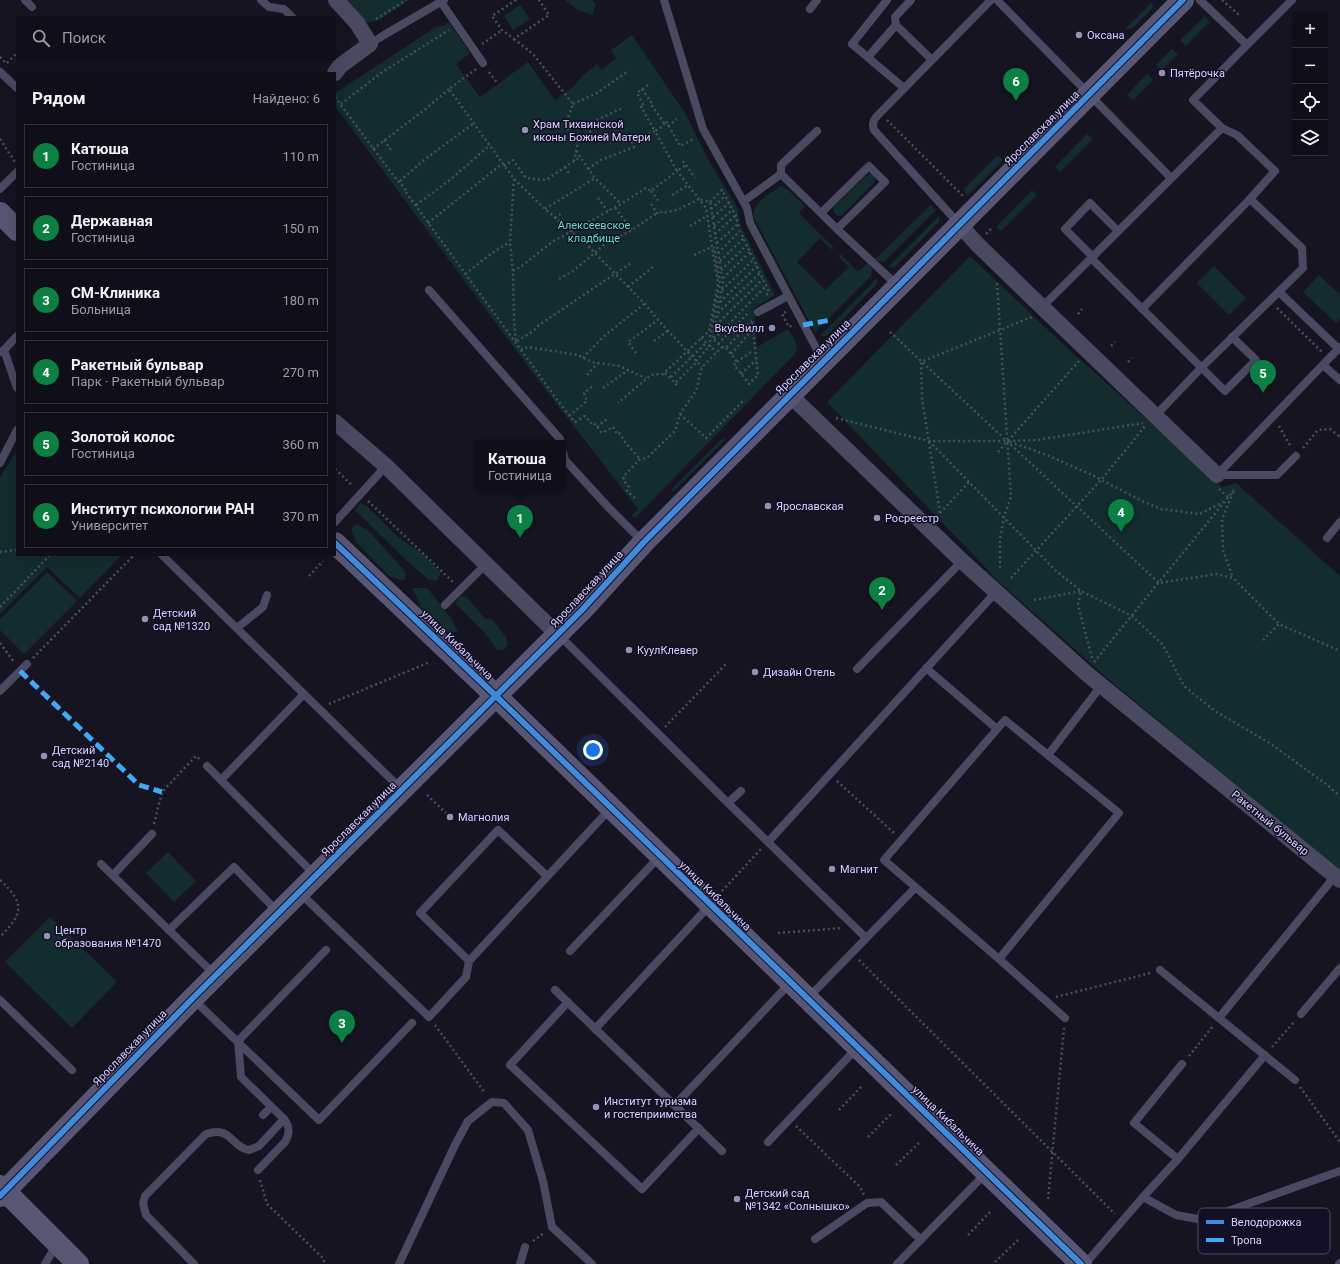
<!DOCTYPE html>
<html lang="ru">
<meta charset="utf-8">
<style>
body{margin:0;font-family:Roboto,sans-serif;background:#1e1d26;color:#f1f3f6}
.controls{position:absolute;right:12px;top:12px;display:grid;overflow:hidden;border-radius:0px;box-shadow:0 4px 16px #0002}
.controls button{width:36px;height:36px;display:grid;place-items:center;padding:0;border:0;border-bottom:1px solid #302f38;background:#100f19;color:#f1f3f6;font:20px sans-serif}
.you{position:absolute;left:593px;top:750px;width:14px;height:14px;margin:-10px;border:3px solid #fff;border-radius:50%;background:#1a73e8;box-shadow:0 0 0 6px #1a73e833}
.badge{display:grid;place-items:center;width:26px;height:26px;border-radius:50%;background:#0b8043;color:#fff;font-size:13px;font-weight:700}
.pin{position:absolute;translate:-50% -33px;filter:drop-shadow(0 1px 2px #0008)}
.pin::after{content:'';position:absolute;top:21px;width:14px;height:12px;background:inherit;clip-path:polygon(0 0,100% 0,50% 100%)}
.popup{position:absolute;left:474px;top:440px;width:92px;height:52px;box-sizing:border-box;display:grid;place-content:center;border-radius:0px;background:#100f19;filter:drop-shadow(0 1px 3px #0005);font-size:13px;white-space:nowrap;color:#9c9ca2}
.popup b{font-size:15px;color:#f1f3f6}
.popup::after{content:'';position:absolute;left:50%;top:100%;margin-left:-8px;border:8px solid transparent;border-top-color:#100f19}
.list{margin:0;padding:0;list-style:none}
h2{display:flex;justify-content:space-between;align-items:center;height:52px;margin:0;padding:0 16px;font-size:17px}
h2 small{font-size:13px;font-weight:400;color:#9c9ca2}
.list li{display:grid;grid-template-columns:26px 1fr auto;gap:12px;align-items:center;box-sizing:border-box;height:64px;margin:0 8px 8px;padding:0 8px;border:1px solid #302f38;border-radius:0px}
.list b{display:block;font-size:15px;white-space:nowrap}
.list p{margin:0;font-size:13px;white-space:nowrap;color:#9c9ca2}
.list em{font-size:13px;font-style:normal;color:#9c9ca2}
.icon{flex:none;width:22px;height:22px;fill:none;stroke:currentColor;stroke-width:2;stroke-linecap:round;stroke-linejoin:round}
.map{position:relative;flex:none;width:1340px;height:1264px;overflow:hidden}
.search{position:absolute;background:#100f19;box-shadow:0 4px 16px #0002;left:16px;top:16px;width:320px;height:44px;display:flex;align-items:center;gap:10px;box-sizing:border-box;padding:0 14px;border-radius:0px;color:#9c9ca2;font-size:15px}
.panel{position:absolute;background:#100f19;box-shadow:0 4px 16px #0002;left:16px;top:72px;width:320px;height:484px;border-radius:0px}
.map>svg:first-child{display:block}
.green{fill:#132c2d}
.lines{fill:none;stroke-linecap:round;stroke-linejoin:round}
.path{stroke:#44505f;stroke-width:2.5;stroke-dasharray:2 3;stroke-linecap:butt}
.lane{stroke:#4a4962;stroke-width:8}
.street{stroke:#4a4962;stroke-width:16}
.secondary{stroke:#575674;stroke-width:22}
.quiet{stroke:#3fa9f5;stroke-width:5;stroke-dasharray:10 5;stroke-linecap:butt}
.cycleway-casing{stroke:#130f26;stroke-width:8}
.cycleway{stroke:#408adc;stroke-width:6}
.poi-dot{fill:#9591b1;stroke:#130f26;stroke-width:1.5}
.labels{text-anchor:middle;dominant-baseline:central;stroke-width:3;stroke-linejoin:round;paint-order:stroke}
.poi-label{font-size:11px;fill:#d9d4ff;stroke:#130f26;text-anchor:start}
.street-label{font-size:11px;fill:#d9d4ff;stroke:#130f26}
.park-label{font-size:11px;fill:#5fe0c0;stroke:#130f26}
.key{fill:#130f26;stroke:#4e4a67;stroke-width:1}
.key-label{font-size:11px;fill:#d9d4ff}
</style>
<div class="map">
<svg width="1340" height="1264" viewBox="0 0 1340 1264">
<rect width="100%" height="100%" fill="#161421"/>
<!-- green -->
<g class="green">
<path d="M345 0H409C400 6 378 24 368 22 361 20 350 5 345 0Z"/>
<path d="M565 0H592L596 5 592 15 578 10Z"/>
<path d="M1152 2 1153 8 1133 28 1127 29 1126 28Z"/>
<path d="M520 5 530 19 513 30 504 16Z"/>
<path d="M1205 16 1210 21 1186 46 1180 40Z"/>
<path d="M449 22 470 53 456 64 480 97 528 62 555 100 573 87 582 76 597 64 602 70 616 58 611 50 632 35 685 113 709 161 738 209 740 224 775 295 754 308 757 347 788 329C793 338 801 347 794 355L635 518 632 515 638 509 535 376 335 106V93L436 27 445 25Z"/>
<path d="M1172 49 1178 54 1161 71 1156 65Z"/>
<path d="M1147 74 1153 80 1133 100 1127 95Z"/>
<path d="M1087 134 1093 139 1060 172 1055 167Z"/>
<path d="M998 155 1003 160 968 195 963 190Z"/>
<path d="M868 174H871L875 178 874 183 842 215 838 216 835 214 833 210 834 207Z"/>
<path d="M782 186 787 189 805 206 799 213 834 248 832 250 820 238 797 262 825 290 849 267 839 257 841 254 858 272 868 262 872 269 871 276 815 332 754 218C752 202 768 195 779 187Z"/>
<path d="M1032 190 1037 195 1001 231 996 227Z"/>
<path d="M931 205 936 210 885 261 880 262 875 259Z"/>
<path d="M939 216V222L894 268 888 267Z"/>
<path d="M970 256 1063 344 1222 487 1236 483 1340 576V871L1107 678 999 582 827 402Z"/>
<path d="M1214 266 1246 298 1229 315 1197 283Z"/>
<path d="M1319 275 1340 295V319L1336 323 1303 292Z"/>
<path d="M877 278V283L875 286 829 334 825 336H820Z"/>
<path d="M723 438 725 440 673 492 671 490Z"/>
<path d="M17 450V555H122L80 598 47 567 0 614V478Z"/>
<path d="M360 503 368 507 397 536 425 556 441 573 437 581 428 579 407 561 355 510Z"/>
<path d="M356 524 368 530 402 568 406 574 404 581 390 577 356 542 351 529Z"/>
<path d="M47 572 77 601 24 654 0 630V619Z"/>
<path d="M412 588H427L451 618 458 632H446L421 607Z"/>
<path d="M466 596 485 619H492L506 637 508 644 504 650H497L485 633 455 603 459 597Z"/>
<path d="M168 852 196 881 174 902 146 873Z"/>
<path d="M50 917 117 982 72 1028 5 962Z"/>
</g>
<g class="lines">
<!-- path -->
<g class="path">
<path d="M516 0 492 16 502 30 514 39 549 15 539 0"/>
<path d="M1222 0 1238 14 1239 12"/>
<path d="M376 19 406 0"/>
<path d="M514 39 533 54 573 104 565 125 578 142 574 161"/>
<path d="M482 44 502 30"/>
<path d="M0 57 5 62"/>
<path d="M7 63 17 53"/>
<path d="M476 69 449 89 514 179 545 209 588 246 645 304 658 320 702 367"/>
<path d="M489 72 498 84"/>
<path d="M648 85 637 93 644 106 641 107 655 131 663 126 666 121 680 146 694 139"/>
<path d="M642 89 651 102 650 103 664 123"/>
<path d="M335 97 393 175 406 190 405 191 521 350 528 347 578 355 592 362 619 366 646 378"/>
<path d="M341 104 381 73 449 30"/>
<path d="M573 104 597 93 627 72"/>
<path d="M887 120 963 196"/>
<path d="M668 126 677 119"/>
<path d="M0 139 15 162"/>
<path d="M384 140 391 150"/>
<path d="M578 142 591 131 587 125 622 108"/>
<path d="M373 149 427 108 449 89"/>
<path d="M576 151 595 178 621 204"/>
<path d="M683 161 695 178"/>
<path d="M504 166 513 160 526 178 546 180 580 157"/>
<path d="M565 167 570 175"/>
<path d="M588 169 601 160 634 147 632 142 655 131 677 171 686 165"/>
<path d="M514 179 510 242 513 271 514 319 516 342 533 331 539 325 631 263"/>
<path d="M400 181 424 160 474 123"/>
<path d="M651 191 660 203"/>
<path d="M672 195 688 185"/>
<path d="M598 198 608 211"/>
<path d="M710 202 722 190 736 216 739 227"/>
<path d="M651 204 657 213 660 211 662 213 677 210 699 199"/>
<path d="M416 205 451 179 490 145"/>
<path d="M615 208 632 230"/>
<path d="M545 209 595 178"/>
<path d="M711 209 725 196"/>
<path d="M713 217 729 203"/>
<path d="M555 218 562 213"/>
<path d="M428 223 503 163"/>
<path d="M690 226 707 216"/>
<path d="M714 226 732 210"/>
<path d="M715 234 735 216"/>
<path d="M986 234 992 228"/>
<path d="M742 235 769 292 766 295"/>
<path d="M717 243 737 225"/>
<path d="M718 253 740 231"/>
<path d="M694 255 712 247"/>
<path d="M720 261 744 238"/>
<path d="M721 270 747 245"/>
<path d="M513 271 522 266 552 242 621 204 646 188 651 191 677 171 706 208 718 284 709 331 663 374 651 375 618 403"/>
<path d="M465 274 495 251 510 242"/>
<path d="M723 278 750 252"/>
<path d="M559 279 573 271 604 245 632 230 657 213"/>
<path d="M997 283 1011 497 1004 517 1000 539V568"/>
<path d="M628 287 653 267"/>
<path d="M722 290 754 259"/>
<path d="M720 302 757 266"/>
<path d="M1277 308 1322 352"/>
<path d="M786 312 782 314 789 327 793 325"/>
<path d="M718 313 760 273"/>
<path d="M1078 314 1082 309"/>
<path d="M716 325 763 279"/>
<path d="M890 332 1159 583 1216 574 1233 578 1279 624 1340 651"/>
<path d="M701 338 716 352"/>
<path d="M714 339 766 286"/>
<path d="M654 341 668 331"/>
<path d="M718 344 748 313"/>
<path d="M1111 346 1115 342"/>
<path d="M710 347V337L720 283 714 247"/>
<path d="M722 347 726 348 752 321"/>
<path d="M726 348 731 354 737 362 734 365 749 384 758 375 752 320"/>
<path d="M521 350C539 374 556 400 575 422L585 416 592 424 594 423 602 433 613 427 617 434 619 433 624 440V441L640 459"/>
<path d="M636 353 628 342 658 320"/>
<path d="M731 354 753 329"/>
<path d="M583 358 602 338 644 304"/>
<path d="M696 361 708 348"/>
<path d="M737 362 752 351"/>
<path d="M1128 362 1132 358"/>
<path d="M665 373 678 386"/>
<path d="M741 374 756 360"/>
<path d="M587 375 598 363"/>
<path d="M671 377 706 343"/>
<path d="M676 382 697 362"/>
<path d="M603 388 628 370"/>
<path d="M680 414 706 438 744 400"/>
<path d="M569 416 587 401 584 393 593 386"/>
<path d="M836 418 929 441H1007L1037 440 1143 423"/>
<path d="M1279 426 1291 447"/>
<path d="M597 427 608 418"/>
<path d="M929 441 1056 571 1081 591 1132 616 1163 645 1184 686 1215 711 1271 744 1326 784 1340 796"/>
<path d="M1010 442 1047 455 1092 475 1144 502 1161 509 1200 514 1223 502"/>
<path d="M1303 448 1318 430 1330 429 1340 437"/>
<path d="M998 452 1079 361"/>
<path d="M335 469 353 486"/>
<path d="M1219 489 1228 497"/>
<path d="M1233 492 1222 520 1223 550 1233 578"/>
<path d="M635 498 627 491 629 487 623 480 624 476 640 459 647 458 675 431 680 414 696 391 702 367 722 347 713 339 723 283 710 202 701 200"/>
<path d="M368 501 453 582"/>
<path d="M940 513 922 398 921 362 1032 317"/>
<path d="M940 513 969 482"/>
<path d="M0 552 17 550"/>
<path d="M309 576 323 561"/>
<path d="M1011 578 1101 480 1146 425"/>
<path d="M1034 600 1081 591 1078 605 1092 658"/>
<path d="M0 607 50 555"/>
<path d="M1263 640 1279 624"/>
<path d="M0 643 14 662"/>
<path d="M33 658 134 555"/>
<path d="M1094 662 1234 490"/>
<path d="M329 704 430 662"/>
<path d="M665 727 726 664"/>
<path d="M837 781 894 833"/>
<path d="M427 795 446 813"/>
<path d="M154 824 162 792 196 756 201 760"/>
<path d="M0 880C25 904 24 912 0 937"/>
<path d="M722 891 761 849"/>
<path d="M778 933 842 928"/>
<path d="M859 960 1115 1214"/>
<path d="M1056 997 1150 973"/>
<path d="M435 1025 485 1093"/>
<path d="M1272 1047 1295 1021"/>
<path d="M1189 1056 1213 1026"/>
<path d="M1300 1087 1340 1142"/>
<path d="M839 1110 862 1086"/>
<path d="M796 1126 860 1187 864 1195"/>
<path d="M868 1137 891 1114"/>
<path d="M896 1165 919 1143"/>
<path d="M260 1180 267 1204 323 1258 325 1264"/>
<path d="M1048 1199 1064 1028"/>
<path d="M968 1235 990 1212"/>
<path d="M533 1241 544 1233"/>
<path d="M995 1262 1018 1240"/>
</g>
<!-- lane -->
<g class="lane">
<path d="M25 0 32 7"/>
<path d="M261 0 269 7 284 9 292 17"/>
<path d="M664 0 703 129 747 208 750 223 823 361"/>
<path d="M887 0 852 44 904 88"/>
<path d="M997 0 1171 178"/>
<path d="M441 2 483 63"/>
<path d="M810 9 817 0"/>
<path d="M896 25 932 60"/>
<path d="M370 44 384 35 444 0"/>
<path d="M1247 45 1292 0"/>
<path d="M868 57 896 25 895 17 911 0"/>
<path d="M0 72 17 88"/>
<path d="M817 131 781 165V174L837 229"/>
<path d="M0 189 17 172"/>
<path d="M744 201 781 174"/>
<path d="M821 213 869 166 885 182 837 229 898 286"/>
<path d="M959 224 874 130C871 122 875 118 880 113L991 0"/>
<path d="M1093 257 1065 229 1090 203 1118 231"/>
<path d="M1091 258 1225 391 1256 360 1232 337"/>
<path d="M429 290 560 439 561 443"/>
<path d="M1279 292 1339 349"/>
<path d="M1042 307 1222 128"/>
<path d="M1142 309 1250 199 1275 171 1237 135 1222 128 1193 100 1247 45 1200 0"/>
<path d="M758 312 788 296"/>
<path d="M4 350 17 388"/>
<path d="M1 352 4 350 17 336"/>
<path d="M1323 365 1340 380"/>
<path d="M1155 416 1201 368 1303 268 1302 248 1250 199"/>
<path d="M563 452 565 460 609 508 643 542"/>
<path d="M0 463 17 430"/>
<path d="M1217 475 1340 347"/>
<path d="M1217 475H1277L1296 456"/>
<path d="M335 522 386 466"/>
<path d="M1327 538 1340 522"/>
<path d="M162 555 401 789"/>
<path d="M445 605 486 564"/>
<path d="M237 628 263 607 267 595"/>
<path d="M559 635 728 803 866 938"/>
<path d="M926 668 997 729"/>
<path d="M857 669 962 561"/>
<path d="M0 691 27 664"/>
<path d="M1048 755 1101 686"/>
<path d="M207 766 315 875"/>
<path d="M221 780 304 694"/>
<path d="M728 803 741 791"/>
<path d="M768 842 996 592"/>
<path d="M101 864 215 975"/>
<path d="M113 875 152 834"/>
<path d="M300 893 429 1017 466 977 469 961 610 809"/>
<path d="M169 930 234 867 278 912"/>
<path d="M570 951 660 856"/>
<path d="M999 959 1119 813 1005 720 884 860 999 959 1065 1018"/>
<path d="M469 961 420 913 498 830 547 876"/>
<path d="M1160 970 1295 1080"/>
<path d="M555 990 722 1151"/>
<path d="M808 998 915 888"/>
<path d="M193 999 319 1120 412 1023"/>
<path d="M0 1000 72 1070"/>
<path d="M568 1002 510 1065 642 1189 699 1128"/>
<path d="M1301 1014 1340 968"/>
<path d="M1219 1018 1335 876"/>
<path d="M595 1029 710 905"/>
<path d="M675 1105 790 983"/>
<path d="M263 1115 271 1107"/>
<path d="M768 1142 857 1048"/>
<path d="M1178 1159 1134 1123 1182 1064"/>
<path d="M258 1170 285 1142C290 1134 290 1127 284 1119L241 1077 238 1041 326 950"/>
<path d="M1143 1197 1176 1215 1203 1220 1340 1171"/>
<path d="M815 1239 867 1203 881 1202 921 1240"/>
<path d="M45 1264 57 1244"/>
<path d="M194 1264 146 1215 143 1203 145 1196 206 1134C231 1125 231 1147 249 1150L259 1146 284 1119"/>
<path d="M399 1264 455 1145 468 1121 492 1102 504 1103 528 1130 543 1181 552 1227 592 1264"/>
<path d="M520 1264 525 1247"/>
<path d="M897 1264 986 1173"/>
<path d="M1085 1264 1143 1197 1178 1159 1265 1055"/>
<path d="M1339 1264 1340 1263"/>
</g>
<!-- street -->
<g class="street">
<path d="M335 73 340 66 370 44 357 23 336 0"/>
<path d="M960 225 977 244 1042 307 1217 475"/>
<path d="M790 395 962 561 1086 673 1340 880"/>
<path d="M335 422 386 466 558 635"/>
</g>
<!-- secondary -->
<g class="secondary">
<path d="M0 213 17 230"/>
<path d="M335 543 496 696 1081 1264"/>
<path d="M0 1186 78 1264"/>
<path d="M0 1196 193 998 582 610 644 542 1183 0"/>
</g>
<!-- quiet -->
<g class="quiet">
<path d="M803 325 831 320"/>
<path d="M20 671 139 785 162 792"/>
</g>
<!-- cycleway casing -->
<g class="cycleway-casing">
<g id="cycleway">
<path d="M335 543 496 696 1081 1264"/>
<path d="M0 1196 193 998 582 610 644 542 1183 0"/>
</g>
</g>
<!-- cycleway -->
<use href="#cycleway" class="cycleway"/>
</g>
<!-- markers -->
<g class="poi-dot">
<circle cx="1079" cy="35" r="4"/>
<circle cx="1162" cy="73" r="4"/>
<circle cx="525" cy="130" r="4"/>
<circle cx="772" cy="328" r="4"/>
<circle cx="768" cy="506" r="4"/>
<circle cx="877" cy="518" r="4"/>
<circle cx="145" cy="619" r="4"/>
<circle cx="629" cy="650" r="4"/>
<circle cx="755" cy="672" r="4"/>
<circle cx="44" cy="756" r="4"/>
<circle cx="450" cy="817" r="4"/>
<circle cx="832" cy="869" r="4"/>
<circle cx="47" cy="936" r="4"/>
<circle cx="596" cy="1107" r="4"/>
<circle cx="737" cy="1199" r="4"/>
</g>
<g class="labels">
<!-- poi labels -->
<g class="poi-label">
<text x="1087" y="35">Оксана</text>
<text x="1170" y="73">Пятёрочка</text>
<text x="533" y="124">Храм Тихвинской<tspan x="533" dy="13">иконы Божией Матери</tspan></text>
<text x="764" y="328" text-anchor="end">ВкусВилл</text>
<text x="776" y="506">Ярославская</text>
<text x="885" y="518">Росреестр</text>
<text x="153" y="613">Детский<tspan x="153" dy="13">сад №1320</tspan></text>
<text x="637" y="650">КуулКлевер</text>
<text x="763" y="672">Дизайн Отель</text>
<text x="52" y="750">Детский<tspan x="52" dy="13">сад №2140</tspan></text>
<text x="458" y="817">Магнолия</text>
<text x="840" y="869">Магнит</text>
<text x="55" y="930">Центр<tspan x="55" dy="13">образования №1470</tspan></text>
<text x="604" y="1101">Институт туризма<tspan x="604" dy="13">и гостеприимства</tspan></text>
<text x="745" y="1193">Детский сад<tspan x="745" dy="13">№1342 «Солнышко»</tspan></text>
</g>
<!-- street labels -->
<g class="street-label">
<text transform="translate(1042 128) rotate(-45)">Ярославская улица</text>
<text transform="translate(813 357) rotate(-45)">Ярославская улица</text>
<text transform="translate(587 589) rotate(-47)">Ярославская улица</text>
<text transform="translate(457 645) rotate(44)">улица Кибальчича</text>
<text transform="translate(359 819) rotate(-45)">Ярославская улица</text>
<text transform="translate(1270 823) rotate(39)">Ракетный бульвар</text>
<text transform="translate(715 896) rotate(44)">улица Кибальчича</text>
<text transform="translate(130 1048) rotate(-46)">Ярославская улица</text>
<text transform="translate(948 1121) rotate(44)">улица Кибальчича</text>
</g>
<!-- park labels -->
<g class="park-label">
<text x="594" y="225">Алексеевское<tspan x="594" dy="13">кладбище</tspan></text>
</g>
</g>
<!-- legend -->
<rect x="1198" y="1208" width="132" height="46" rx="6" class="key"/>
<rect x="1206" y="1220" width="18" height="4" fill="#408adc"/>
<rect x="1206" y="1238" width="18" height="4" fill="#3fa9f5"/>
<g class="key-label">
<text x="1231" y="1226">Велодорожка</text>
<text x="1231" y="1244">Тропа</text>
</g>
</svg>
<div class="controls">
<button>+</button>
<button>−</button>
<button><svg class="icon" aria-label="locate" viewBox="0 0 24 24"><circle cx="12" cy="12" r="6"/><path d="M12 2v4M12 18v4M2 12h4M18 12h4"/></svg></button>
<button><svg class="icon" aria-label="layers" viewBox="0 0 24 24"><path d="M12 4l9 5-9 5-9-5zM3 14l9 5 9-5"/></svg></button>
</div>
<div class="you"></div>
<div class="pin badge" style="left:520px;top:538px">1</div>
<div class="popup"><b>Катюша</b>Гостиница</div>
<div class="pin badge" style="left:882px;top:610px">2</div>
<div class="pin badge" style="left:342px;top:1043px">3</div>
<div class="pin badge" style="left:1121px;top:532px">4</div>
<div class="pin badge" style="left:1263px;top:393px">5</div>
<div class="pin badge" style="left:1016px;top:101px">6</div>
<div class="search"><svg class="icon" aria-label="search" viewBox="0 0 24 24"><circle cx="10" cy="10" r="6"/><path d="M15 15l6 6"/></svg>Поиск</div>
<section class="panel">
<h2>Рядом<small>Найдено: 6</small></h2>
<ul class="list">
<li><span class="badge">1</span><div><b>Катюша</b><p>Гостиница</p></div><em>110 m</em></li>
<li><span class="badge">2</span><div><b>Державная</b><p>Гостиница</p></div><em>150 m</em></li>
<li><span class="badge">3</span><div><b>СМ-Клиника</b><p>Больница</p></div><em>180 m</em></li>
<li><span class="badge">4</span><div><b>Ракетный бульвар</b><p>Парк · Ракетный бульвар</p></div><em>270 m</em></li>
<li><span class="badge">5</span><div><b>Золотой колос</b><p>Гостиница</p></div><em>360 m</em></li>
<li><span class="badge">6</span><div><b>Институт психологии РАН</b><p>Университет</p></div><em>370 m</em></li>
</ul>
</section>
</div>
